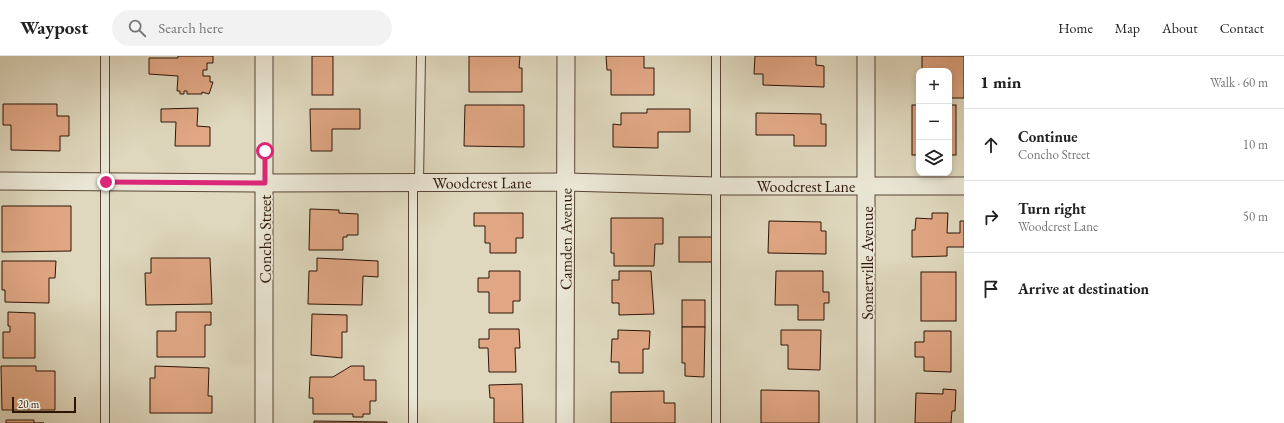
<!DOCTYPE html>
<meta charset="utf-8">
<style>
body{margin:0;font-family:"EB Garamond",serif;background:#f2f2f2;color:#222}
.controls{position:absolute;right:12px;top:12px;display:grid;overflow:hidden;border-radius:8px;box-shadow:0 2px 6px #0003}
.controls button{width:36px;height:36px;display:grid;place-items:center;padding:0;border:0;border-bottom:1px solid #e0e0e0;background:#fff;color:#222;font:20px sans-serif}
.scale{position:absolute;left:12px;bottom:10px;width:64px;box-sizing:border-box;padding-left:4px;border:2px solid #2c1406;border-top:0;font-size:11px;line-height:14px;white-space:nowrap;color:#2c1406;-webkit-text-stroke:3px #eae6d5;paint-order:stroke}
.stop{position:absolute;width:12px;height:12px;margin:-9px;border:3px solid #db2777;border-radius:50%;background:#fff}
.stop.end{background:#db2777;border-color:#fff;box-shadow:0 1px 4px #0008}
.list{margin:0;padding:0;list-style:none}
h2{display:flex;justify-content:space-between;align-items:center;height:52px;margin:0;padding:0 16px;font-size:17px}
h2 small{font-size:13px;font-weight:400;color:#767676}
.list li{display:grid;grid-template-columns:26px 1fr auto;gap:12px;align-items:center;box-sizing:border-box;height:72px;padding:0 16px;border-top:1px solid #e0e0e0}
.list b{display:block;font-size:15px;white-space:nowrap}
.list p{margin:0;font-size:13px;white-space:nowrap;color:#767676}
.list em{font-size:13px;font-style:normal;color:#767676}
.icon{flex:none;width:22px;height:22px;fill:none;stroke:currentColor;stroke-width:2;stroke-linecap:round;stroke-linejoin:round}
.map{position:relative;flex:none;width:964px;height:367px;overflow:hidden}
header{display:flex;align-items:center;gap:24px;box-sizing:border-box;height:56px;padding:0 20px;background:#fff;border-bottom:1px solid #e0e0e0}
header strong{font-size:19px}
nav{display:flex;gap:22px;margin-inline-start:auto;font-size:14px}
.search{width:280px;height:36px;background:#f2f2f2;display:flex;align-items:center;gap:10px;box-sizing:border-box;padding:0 14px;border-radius:22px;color:#767676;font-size:15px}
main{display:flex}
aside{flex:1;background:#fff}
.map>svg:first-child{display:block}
.building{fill:#e1a785;stroke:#2c1406}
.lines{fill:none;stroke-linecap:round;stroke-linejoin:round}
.lane-casing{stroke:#594534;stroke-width:10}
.street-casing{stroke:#594534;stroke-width:19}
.lane{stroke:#eae6d5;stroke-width:8}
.street{stroke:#eae6d5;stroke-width:17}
.route{stroke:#db2777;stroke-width:5}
.labels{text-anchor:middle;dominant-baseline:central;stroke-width:4;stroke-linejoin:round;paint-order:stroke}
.street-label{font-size:16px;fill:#2c1406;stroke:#eae6d5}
</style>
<header>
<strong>Waypost</strong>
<div class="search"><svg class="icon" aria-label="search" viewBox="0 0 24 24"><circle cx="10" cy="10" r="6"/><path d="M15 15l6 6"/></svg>Search here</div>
<nav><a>Home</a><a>Map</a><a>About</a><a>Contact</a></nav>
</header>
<main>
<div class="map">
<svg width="964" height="367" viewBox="0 0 964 367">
<rect width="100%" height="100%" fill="#dfd8be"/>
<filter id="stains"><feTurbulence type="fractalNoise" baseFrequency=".005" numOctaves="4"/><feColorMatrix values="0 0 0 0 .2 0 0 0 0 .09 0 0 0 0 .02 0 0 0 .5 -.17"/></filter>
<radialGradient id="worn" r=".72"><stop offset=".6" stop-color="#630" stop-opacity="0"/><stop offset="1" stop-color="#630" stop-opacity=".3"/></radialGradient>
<!-- building -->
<g class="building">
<path d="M178 0H213V7H207V14H203V20H210V26H213L209 38 202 36V38H187V35H184V38H180V35H177L178 20 149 18V2H178Z"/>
<rect x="312" y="0" width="21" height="39"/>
<path d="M469 0H520L519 12H522V36H469Z"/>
<path d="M606 0H644V12H654V39H611V14H607Z"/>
<path d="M755 0H816V9L824 10V31L763 29V18H754Z"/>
<path d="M922 0H964V42H949V15L922 14Z"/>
<path d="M3 48H57V60H69V80H60V95L11 94V69H3Z"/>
<path d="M465 49H524V91L464 90Z"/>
<rect x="912" y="49" width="7" height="50"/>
<rect x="949" y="49" width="7" height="50"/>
<path d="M198 52 197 70 210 71V90H175L176 66H161V53Z"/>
<path d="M310 53H360V73H332V95H311Z"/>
<path d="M647 53H690V76H658V92L613 91V68L621 69V57H647Z"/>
<path d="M756 57 821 58V68H826V90H794V79H756Z"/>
<path d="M2 150H71V195L2 196Z"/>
<path d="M310 153 339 154V157L358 158V179H347V181H343V194H309Z"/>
<path d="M474 157H523V182H516V197H490V187H485V170H474Z"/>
<path d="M932 157H948L947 177H960V165H964V191H947V200L912 201V174H915L916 162 932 163Z"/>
<path d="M611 162H663V188H655L654 210H614V197H611Z"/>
<path d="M769 165 821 166V175H826V198L768 197Z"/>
<rect x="679" y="181" width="33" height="25"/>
<path d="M151 202H210L212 248 146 249 145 217H151Z"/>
<path d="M317 202 378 205V221L363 220 362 249 308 248 309 215H317Z"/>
<path d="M2 205H56L55 222H49V247L5 246V234H2Z"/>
<path d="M489 215H520V245H513V257H489V236H478V222H489Z"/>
<path d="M619 215H651L654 258 619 259V247H612V224H619Z"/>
<path d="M776 215H823V236H829V247H824V264H798V249H775Z"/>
<rect x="921" y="216" width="35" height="49"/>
<rect x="682" y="244" width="23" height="27"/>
<path d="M8 256 35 257V302H3V276H10V270H8Z"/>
<path d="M176 256H211V269H205V301H157V275H176Z"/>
<path d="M312 258 347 259V276H342V302L311 299Z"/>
<path d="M682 271H705L704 321 685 320V307H682Z"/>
<path d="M489 273H519L520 292H515L516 316H489L488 292H479V283H489Z"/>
<path d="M618 274 650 275 649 293H643V317H619V306H611L612 283H618Z"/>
<path d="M781 274H821L820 314 788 313V289H781Z"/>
<path d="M924 275H951V316L924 315V301H915V286H924Z"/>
<path d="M1 310H36V315H55V354H2Z"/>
<path d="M155 310 209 312 208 340H212V357H150V322H155Z"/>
<path d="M351 310H364V324H376V345H370V358H363V361H353V358H313V342H309L310 321H333Z"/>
<path d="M522 328 523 367H494V342H490L489 329Z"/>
<path d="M943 333 956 334 955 355H952L951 367H915L916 337 943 338Z"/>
<path d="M761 334 819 335V367H761Z"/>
<path d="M664 335V347H675V367H611V336Z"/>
<path d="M6 364H34V367H44H6Z"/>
<path d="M314 365 387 366V367H314Z"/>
</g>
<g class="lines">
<!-- lane casing -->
<g class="lane-casing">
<g id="lane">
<path d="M413 126V367"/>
<path d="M419 126 421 0"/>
<path d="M105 367V0"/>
<path d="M716 367V0"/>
</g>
</g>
<!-- street casing -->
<g class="street-casing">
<g id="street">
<path d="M264 0V367"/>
<path d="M866 0V367"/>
<path id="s1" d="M0 125 265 127 565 126 716 130H964"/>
<path id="s2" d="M565 367 566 0"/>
</g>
</g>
<!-- lane -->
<use href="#lane" class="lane"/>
<!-- street -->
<use href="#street" class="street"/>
</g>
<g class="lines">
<!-- route -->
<path class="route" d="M106 126 265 127V95"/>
</g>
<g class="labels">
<!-- street labels -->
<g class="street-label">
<text stroke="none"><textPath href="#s1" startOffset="482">Woodcrest Lane</textPath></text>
<text stroke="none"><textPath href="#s1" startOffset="806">Woodcrest Lane</textPath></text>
<text transform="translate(265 183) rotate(-90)">Concho Street</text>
<text stroke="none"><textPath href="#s2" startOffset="184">Camden Avenue</textPath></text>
<text transform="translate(867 207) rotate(-90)">Somerville Avenue</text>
</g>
</g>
<rect width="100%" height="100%" filter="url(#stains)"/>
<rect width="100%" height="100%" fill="url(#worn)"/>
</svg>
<div class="controls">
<button>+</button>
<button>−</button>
<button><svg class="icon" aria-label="layers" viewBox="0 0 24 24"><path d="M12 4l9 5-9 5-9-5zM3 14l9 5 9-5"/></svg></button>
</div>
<div class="scale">20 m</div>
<div class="stop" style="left:265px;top:95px"></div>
<div class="stop end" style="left:106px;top:126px"></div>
</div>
<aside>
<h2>1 min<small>Walk · 60 m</small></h2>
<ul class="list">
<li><svg class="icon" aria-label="ahead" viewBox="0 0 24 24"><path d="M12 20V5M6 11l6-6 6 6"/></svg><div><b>Continue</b><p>Concho Street</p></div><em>10 m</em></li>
<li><svg class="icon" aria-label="right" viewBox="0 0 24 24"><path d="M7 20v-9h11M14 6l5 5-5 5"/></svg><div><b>Turn right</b><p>Woodcrest Lane</p></div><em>50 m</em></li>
<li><svg class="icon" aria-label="arrive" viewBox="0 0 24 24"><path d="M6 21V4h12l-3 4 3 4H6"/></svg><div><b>Arrive at destination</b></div></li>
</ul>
</aside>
</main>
